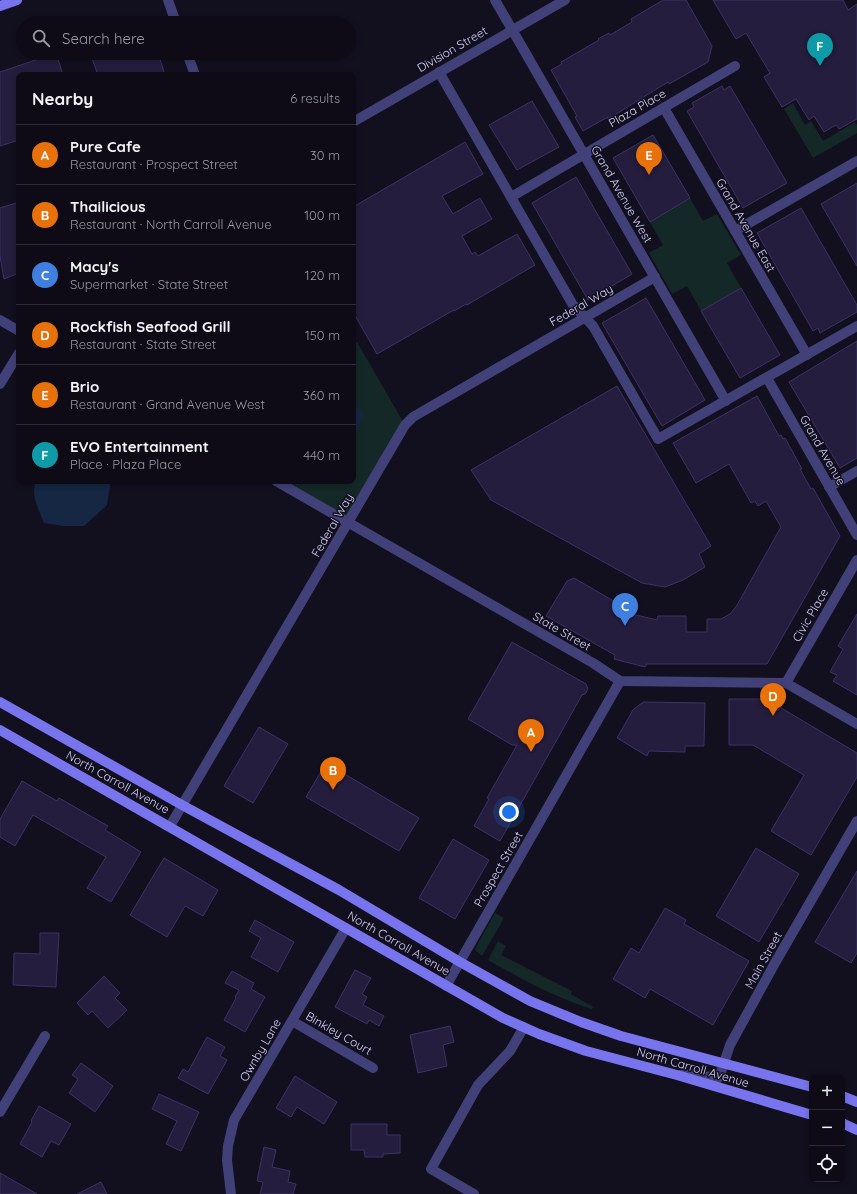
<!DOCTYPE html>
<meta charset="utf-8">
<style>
body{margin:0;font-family:Quicksand,sans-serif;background:#171420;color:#f1f3f6}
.controls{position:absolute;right:12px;bottom:12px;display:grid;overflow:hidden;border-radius:8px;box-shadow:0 2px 6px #0003}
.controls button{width:36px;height:36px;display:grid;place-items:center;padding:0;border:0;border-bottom:1px solid #2e2b36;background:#0e0b17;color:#f1f3f6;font:20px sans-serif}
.you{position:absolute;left:509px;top:812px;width:14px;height:14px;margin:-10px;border:3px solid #fff;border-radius:50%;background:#1a73e8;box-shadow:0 0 0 6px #1a73e833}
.badge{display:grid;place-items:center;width:26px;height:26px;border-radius:50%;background:#1bc9dd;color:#fff;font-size:13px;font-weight:700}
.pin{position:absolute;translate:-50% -33px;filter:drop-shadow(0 1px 2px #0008)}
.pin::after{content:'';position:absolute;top:21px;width:14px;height:12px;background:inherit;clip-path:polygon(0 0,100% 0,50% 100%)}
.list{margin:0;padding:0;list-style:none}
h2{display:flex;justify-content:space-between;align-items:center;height:52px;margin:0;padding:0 16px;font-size:17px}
h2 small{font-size:13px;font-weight:400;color:#9b9ba1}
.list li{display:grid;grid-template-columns:26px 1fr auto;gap:12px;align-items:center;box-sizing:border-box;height:60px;padding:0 16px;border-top:1px solid #2e2b36}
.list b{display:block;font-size:15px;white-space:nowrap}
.list p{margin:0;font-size:13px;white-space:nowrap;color:#9b9ba1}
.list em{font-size:13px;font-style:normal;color:#9b9ba1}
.icon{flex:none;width:22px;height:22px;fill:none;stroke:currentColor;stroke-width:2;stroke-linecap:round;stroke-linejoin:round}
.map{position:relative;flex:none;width:857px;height:1194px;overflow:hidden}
.search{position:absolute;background:#0e0b17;box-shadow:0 2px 6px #0003;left:16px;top:16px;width:340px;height:44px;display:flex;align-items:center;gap:10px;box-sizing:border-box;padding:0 14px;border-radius:22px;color:#9b9ba1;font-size:15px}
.panel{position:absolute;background:#0e0b17;box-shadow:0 2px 6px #0003;left:16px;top:72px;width:340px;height:412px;border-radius:8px}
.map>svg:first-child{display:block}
.green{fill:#132827}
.water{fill:#152743}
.building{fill:#241d3d;stroke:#3d3267}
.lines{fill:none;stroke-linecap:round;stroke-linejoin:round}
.street{stroke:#424078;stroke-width:10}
.secondary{stroke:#7874ee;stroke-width:10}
.labels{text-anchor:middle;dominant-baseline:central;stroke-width:3;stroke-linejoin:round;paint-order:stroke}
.street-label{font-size:12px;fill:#d7d2fa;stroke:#120f1f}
</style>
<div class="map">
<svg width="857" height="1194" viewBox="0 0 857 1194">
<rect width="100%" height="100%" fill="#120f1f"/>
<!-- green -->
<g class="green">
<path d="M793 103 805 125 811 121 823 141 855 122 857 125V133L813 158 784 109Z"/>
<path d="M690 198 703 221 717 214 741 255 727 263 741 288 701 311 687 286 672 294 649 253 663 245 650 222Z"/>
<path d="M357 342 405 425 349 523 276 481H353V344Z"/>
<path d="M495 913 504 918 482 956 475 950 476 947Z"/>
<path d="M498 941 506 946 501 955 572 991 571 994 593 1007 592 1009C556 998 521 979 488 960Z"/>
</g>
<!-- water -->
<g class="water">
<path d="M353 403 364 413 353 440Z"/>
<path d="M36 481H109L110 487 107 505 84 526H63L44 523C39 510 30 495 36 481Z"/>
</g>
<!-- building -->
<g class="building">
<path d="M663 0H686L712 46 708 62 669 84 668 82 608 119V117L583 131 575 117 577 116 551 70 562 64 561 62 599 40 598 39 609 33 610 35 632 22 631 19Z"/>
<path d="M713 0H843L848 10 857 4V119L839 129 836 125 824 132 814 116 809 120 796 99 782 107 764 77 770 73 746 33 736 39Z"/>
<path d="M56 53 63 75H19V140L0 146V72Z"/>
<path d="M90 53H158L165 75H98Z"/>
<path d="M722 86 724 90 730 86 787 183 743 208 687 111 694 107 692 103Z"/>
<path d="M532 101 559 147 517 170 489 125Z"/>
<path d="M653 135 690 198 650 222 613 158Z"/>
<path d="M465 142 483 174 442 196 453 214 480 198 492 219 462 236 472 254 475 252 478 256 517 234 535 265 467 305 466 304 454 311V310L377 354 353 312V207Z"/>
<path d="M576 177 632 274 588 300 532 203Z"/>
<path d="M857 183V266L821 204Z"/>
<path d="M19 202V273L4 279 0 256V208Z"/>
<path d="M801 208 857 305V312L820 333 818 328 813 331 757 233Z"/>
<path d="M741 288 780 355 740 378 701 311Z"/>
<path d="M646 298 705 400 662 426 602 323Z"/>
<path d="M857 341V458L840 468 789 382Z"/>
<path d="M617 386 711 546 699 554 705 567 683 580 665 587 642 583 491 500 471 470Z"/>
<path d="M757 396 779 436 781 435 783 439 785 438 802 469H800L811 489 813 488 840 536 767 664H647L645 667 614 659 615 655 546 616 567 581 574 578 629 610 628 613 657 620 658 616H686V632H707V619H721L730 614 736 607 781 527 766 501 758 506 755 501 751 503 729 464 696 483 673 443Z"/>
<path d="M857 614V695L833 681 837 675 830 672 843 649 838 646Z"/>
<path d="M512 642 586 684 588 689 585 694 582 695 500 841 474 826 489 799 487 798 517 745H512L468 719Z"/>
<path d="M729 699H766L857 753V777L811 855 771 831 804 775 753 745H729Z"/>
<path d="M644 702 705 703 704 746H685V752L649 751 647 756 617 738 633 710 639 705Z"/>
<path d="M259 727 288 744 253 803 224 786Z"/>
<path d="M326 763 419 818 399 851 306 797Z"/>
<path d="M22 781 57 801 59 798 108 826 105 830 141 852 111 902 87 888 106 857 33 815 15 846 0 837V819Z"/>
<path d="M453 839 489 860 455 919 419 898Z"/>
<path d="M756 848 799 874 759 942 716 916Z"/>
<path d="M164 858 218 890 203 916 185 906 167 937 130 915Z"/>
<path d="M857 871V953L851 963 815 942Z"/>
<path d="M665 908 686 920 684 924 749 961 713 1025 650 989 645 998 613 979 631 948 639 953Z"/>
<path d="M255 920 294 942 278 972 251 957 261 938 249 931Z"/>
<path d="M40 933H59L56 987 13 985 14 953 40 954Z"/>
<path d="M355 970 371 978 362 994 367 997 363 1005 384 1016 379 1026 369 1020 367 1024 335 1007Z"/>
<path d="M232 971 254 983 251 989 265 997 245 1032 224 1020 236 998 235 997 239 990 225 983Z"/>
<path d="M104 976 120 993 115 998 127 1010 108 1028 92 1011 88 1015 77 1003Z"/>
<path d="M450 1026 454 1042 443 1045 447 1066 418 1073 410 1035Z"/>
<path d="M207 1037 225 1047 220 1056 227 1060 208 1094 178 1078 183 1069 188 1072Z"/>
<path d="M81 1063 113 1086 95 1112 69 1093 78 1079 72 1075Z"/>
<path d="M295 1076 337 1102 324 1124 297 1107 291 1117 276 1108Z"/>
<path d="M159 1094 199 1112 181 1151 166 1144 177 1121 152 1109Z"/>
<path d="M39 1106 71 1124 59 1145 51 1141 42 1157 20 1144 32 1122 31 1121Z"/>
<path d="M351 1124H387V1135H400V1153L383 1154V1157H365L364 1150H351Z"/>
<path d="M264 1147 276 1150 272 1167 290 1171 288 1182 296 1184 293 1194H260L263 1182 257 1181Z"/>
<path d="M0 1173 37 1194H0Z"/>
<path d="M101 1182 107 1194H77Z"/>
</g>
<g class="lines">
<!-- street -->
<g class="street">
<path d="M168 0 176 23"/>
<path d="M495 0 726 401"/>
<path d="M187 53 195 75"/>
<path d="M439 72 573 305 593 326 658 439 857 326"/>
<path d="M664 108 807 355"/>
<path d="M353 122 565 0"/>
<path d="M511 197 735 66"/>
<path d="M735 231 857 161"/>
<path d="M0 320 19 331"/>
<path d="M767 378 857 535"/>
<path d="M0 384 19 353"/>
<path d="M276 481 593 663 620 681 786 683 857 724"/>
<path d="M829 487 857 471"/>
<path d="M786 683 857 560"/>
<path d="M170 826 405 425 413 417 655 277"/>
<path d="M446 986 620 681"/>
<path d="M292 1021 373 1068"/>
<path d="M681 1075H696L718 1078 720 1075 730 1045 775 963 857 821"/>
<path d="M0 1112 45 1036"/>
<path d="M231 1194 227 1160 228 1146 234 1120 346 928"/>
<path d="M474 1194 431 1169 478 1085 510 1051 524 1027"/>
</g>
<!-- secondary -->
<g class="secondary">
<path d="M0 6 17 0"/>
<path d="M0 702 182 805 339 890 460 962 530 1001 581 1022 621 1036 812 1087"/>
<path d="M0 730 503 1018 539 1034 586 1051 677 1075 812 1115"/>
<path d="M842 1096 857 1102"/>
<path d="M842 1123 857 1130"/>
</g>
</g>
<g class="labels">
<!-- street labels -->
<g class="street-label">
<text transform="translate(452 49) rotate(-30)">Division Street</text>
<text transform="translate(637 108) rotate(-30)">Plaza Place</text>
<text transform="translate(622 194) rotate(60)">Grand Avenue West</text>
<text transform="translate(746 225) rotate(60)">Grand Avenue East</text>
<text transform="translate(581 305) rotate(-30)">Federal Way</text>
<text transform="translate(823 450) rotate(60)">Grand Avenue</text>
<text transform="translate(332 525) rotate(-60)">Federal Way</text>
<text transform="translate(810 615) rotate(-60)">Civic Place</text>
<text transform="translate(562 631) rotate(30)">State Street</text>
<text transform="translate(118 782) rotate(29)">North Carroll Avenue</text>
<text transform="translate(498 869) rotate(-60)">Prospect Street</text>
<text transform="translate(399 943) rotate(30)">North Carroll Avenue</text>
<text transform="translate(763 960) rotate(-61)">Main Street</text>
<text transform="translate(339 1033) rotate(30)">Binkley Court</text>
<text transform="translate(260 1050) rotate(-60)">Ownby Lane</text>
<text transform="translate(693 1067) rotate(16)">North Carroll Avenue</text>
</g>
</g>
</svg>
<div class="controls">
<button>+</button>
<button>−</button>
<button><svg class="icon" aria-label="locate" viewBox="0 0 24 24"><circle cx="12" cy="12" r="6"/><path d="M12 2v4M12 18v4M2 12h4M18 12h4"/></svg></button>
</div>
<div class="you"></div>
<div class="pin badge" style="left:531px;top:752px;background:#e8710a">A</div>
<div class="pin badge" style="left:333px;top:790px;background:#e8710a">B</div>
<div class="pin badge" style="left:625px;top:626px;background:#3f7fe0">C</div>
<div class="pin badge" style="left:773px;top:716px;background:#e8710a">D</div>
<div class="pin badge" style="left:649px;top:175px;background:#e8710a">E</div>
<div class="pin badge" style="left:820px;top:66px;background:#0f9aa8">F</div>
<div class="search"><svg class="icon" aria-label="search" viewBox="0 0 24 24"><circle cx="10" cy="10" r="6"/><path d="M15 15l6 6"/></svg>Search here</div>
<section class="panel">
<h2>Nearby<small>6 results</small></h2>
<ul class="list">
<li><span class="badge" style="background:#e8710a">A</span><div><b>Pure Cafe</b><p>Restaurant · Prospect Street</p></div><em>30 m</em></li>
<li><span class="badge" style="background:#e8710a">B</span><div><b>Thailicious</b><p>Restaurant · North Carroll Avenue</p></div><em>100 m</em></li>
<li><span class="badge" style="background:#3f7fe0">C</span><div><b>Macy's</b><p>Supermarket · State Street</p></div><em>120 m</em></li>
<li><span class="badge" style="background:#e8710a">D</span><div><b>Rockfish Seafood Grill</b><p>Restaurant · State Street</p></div><em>150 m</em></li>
<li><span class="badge" style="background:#e8710a">E</span><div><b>Brio</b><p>Restaurant · Grand Avenue West</p></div><em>360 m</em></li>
<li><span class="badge" style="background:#0f9aa8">F</span><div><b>EVO Entertainment</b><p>Place · Plaza Place</p></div><em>440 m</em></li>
</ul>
</section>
</div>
